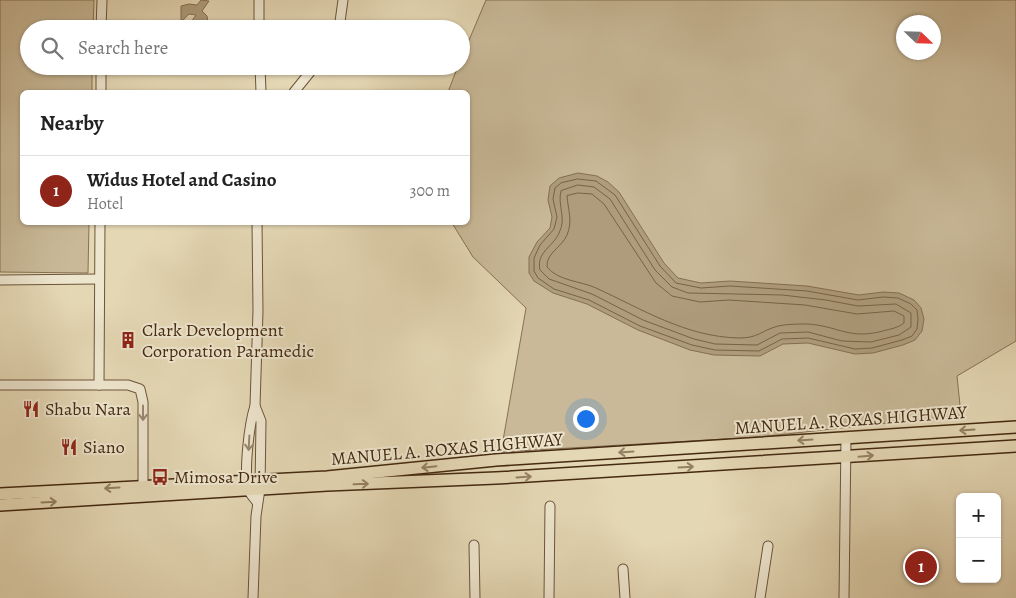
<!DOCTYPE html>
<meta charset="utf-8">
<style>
body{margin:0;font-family:Alegreya,serif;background:#f2f2f2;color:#222}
.controls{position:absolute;right:15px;bottom:15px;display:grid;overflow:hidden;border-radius:8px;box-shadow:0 1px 4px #0004}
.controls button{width:45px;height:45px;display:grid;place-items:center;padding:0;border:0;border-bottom:1px solid #e0e0e0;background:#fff;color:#222;font:25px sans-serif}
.compass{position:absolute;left:896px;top:15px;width:45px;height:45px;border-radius:50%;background:#fff;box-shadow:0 1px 4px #0004;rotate:113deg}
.you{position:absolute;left:585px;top:418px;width:18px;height:18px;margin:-12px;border:4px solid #fff;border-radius:50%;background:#1a73e8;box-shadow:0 0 0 8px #1a73e833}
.badge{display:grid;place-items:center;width:32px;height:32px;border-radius:50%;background:#8f2418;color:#fff;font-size:16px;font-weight:700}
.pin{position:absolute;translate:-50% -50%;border:2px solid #fff;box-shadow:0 1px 5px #0006}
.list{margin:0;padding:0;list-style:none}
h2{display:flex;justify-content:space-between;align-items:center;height:65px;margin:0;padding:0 20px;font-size:21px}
h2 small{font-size:16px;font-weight:400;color:#767676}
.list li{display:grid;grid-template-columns:32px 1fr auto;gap:15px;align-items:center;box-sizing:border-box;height:70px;padding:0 20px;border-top:1px solid #e0e0e0}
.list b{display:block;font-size:19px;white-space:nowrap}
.list p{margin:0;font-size:16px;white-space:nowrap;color:#767676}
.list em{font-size:16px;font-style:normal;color:#767676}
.icon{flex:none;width:28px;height:28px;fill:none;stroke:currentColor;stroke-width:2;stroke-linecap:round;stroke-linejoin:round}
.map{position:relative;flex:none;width:1016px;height:598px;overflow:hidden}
.search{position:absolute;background:#fff;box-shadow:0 1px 4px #0004;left:20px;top:20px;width:450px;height:55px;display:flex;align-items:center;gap:12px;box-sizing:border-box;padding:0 18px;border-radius:28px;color:#767676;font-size:19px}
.panel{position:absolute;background:#fff;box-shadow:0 1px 4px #0004;left:20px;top:90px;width:450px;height:135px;border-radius:8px}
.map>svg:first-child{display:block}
.green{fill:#c9b998;stroke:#867154;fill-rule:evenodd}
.water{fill:#ae9c7c;stroke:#846e51}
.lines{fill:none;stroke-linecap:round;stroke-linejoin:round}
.shore{stroke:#796246;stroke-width:1}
.minor-casing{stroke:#6c5439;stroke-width:11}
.major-casing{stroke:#442910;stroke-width:14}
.minor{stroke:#ede5ce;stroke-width:9}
.major{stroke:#e4d7b4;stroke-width:11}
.oneway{stroke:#98876f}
.oneway2{stroke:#948062}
.labels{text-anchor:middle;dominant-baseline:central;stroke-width:4;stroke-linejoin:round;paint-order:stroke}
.poi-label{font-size:18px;fill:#442910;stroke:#ede5ce;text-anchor:start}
.street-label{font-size:18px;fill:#442910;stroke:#ede5ce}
</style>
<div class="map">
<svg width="1016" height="598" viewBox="0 0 1016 598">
<rect width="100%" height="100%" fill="#e4d7b4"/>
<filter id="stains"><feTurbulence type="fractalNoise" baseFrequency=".004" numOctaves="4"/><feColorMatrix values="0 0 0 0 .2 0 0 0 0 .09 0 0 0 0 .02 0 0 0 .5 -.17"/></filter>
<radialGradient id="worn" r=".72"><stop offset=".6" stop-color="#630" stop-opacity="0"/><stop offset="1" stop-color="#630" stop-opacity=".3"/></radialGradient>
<!-- green -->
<g class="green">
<path d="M0 0H94L93 29H29V66H92V92H22V222L89 223 88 273 0 272Z"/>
<path d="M486 0H1016V341L957 376 961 415 759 437 501 452 526 308 473 257 452 223 468 222V92H448L458 66H461V59ZM904 22H934V52H904Z"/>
</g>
<!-- water -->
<g class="water">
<path d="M201 0 209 1 202 11 207 16 208 22 199 29H186L196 15 189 14 181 22V6L189 4 197 5Z"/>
<path d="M578 173 597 176 608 182 619 192 664 263 678 278 701 283 730 281 807 286 859 295 883 292 899 293 914 300 921 308 924 319 922 331 915 340 903 345 873 353 855 354 808 343 783 344 760 356 714 355 690 350 638 330 587 304 553 293 534 281 529 273V257L537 242 550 228 552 217 548 200 550 186 559 178Z"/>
</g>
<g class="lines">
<!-- shore -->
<g class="shore">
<path d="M578 179 596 181 615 195 660 266 676 283 701 288 730 286 807 291 858 300 883 297 898 298 911 304 917 310 918 319 917 329 912 336 902 340 872 348 855 349 808 338 782 339 759 351 715 350 692 345 640 326 589 300 554 289 538 278 534 271V258L540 245 554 229 557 217 553 199 555 188 561 183Z"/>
<path d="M578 185 594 187 610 199 655 270 672 287 688 293 782 295 826 300 858 306 896 304 911 313V327L899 335 871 342 842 341 808 332 780 333 757 345 715 344 694 339 643 320 592 294 549 279 540 270C536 252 553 247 559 233 567 218 557 205 561 191Z"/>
<path d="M578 193 592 194 604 204 656 283 672 296 700 302 729 300 805 305 857 314 894 311 904 316V323C898 328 890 329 883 331 849 340 838 326 808 324 799 324 787 324 778 326 760 331 759 338 739 338 686 337 642 309 596 288 581 281 558 281 547 267 546 253 562 247 567 235 573 221 568 210 567 196Z"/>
</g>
<!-- minor casing -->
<g class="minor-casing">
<g id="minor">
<path d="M259 0V29"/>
<path d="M101 29 102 0"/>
<path d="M339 29 343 0"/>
<path d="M260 66 261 92"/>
<path d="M101 92V66"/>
<path d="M294 92 315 66"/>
<path d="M0 280 99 279"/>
<path d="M0 385H128L140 389 143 402V492"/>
<path d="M99 385 100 222"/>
<path d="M257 502C254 498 249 493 248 489 244 470 249 424 255 406L258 311 257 222"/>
<path d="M474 545 475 598"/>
<path d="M623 569 625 598"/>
<path d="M253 598 256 516 260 489 261 421 255 406"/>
<path d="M549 598 550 506"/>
<path d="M760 598 768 546"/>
<path d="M844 598 846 438"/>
</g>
</g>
<!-- major casing -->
<g class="major-casing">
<g id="major">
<path d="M0 494 327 477 496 460 1016 427"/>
<path d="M0 505 327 485 496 478 1016 446"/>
</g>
</g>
<!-- minor -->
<use href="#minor" class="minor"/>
<!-- major -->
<use href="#major" class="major"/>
</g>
<!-- one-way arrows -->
<defs><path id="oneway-shaft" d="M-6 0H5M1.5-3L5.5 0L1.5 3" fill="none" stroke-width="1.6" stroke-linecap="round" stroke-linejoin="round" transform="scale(1.25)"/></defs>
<g class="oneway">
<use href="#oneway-shaft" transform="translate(143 413) rotate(90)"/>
<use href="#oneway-shaft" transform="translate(249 443) rotate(93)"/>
</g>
<g class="oneway2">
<use href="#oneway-shaft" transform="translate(967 430) rotate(176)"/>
<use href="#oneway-shaft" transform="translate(805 440) rotate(176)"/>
<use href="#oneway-shaft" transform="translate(626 452) rotate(176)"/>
<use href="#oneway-shaft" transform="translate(866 456) rotate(-5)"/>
<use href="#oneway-shaft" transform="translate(429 467) rotate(174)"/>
<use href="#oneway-shaft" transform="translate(686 467) rotate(-3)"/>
<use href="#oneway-shaft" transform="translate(524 477) rotate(-4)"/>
<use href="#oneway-shaft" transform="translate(361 484) rotate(-2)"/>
<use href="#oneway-shaft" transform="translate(112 488) rotate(177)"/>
<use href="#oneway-shaft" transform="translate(49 502) rotate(-3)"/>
</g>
<!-- icons -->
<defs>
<g id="building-bare" transform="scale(1.35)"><path d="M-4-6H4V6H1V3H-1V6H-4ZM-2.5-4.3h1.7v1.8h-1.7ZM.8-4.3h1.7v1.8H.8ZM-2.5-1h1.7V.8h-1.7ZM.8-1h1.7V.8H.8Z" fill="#8f2418" stroke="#ede5ce" stroke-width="2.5" paint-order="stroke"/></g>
<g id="restaurant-bare" transform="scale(1.35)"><path d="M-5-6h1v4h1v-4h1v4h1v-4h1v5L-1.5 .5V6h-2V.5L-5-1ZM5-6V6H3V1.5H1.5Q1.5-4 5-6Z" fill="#8f2418" stroke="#ede5ce" stroke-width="2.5" paint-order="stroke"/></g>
<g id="bus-bare" transform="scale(1.35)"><path d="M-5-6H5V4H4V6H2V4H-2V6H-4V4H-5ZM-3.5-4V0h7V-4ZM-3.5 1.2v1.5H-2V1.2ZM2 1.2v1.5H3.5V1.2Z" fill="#8f2418" stroke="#ede5ce" stroke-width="2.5" paint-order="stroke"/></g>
</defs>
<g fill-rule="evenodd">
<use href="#building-bare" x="128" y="340"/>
<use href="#restaurant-bare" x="31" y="409"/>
<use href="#restaurant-bare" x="69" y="447"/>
<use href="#bus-bare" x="160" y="477"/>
</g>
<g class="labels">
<!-- poi labels -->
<g class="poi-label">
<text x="142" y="330">Clark Development<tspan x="142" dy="21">Corporation Paramedic</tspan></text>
<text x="45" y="409">Shabu Nara</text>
<text x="83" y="447">Siano</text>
<text x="174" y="477">Mimosa Drive</text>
</g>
<!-- street labels -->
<g class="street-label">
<text transform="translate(851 420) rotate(-4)">MANUEL A. ROXAS HIGHWAY</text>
<text transform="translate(447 449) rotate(-5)">MANUEL A. ROXAS HIGHWAY</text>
</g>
</g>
<rect width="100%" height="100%" filter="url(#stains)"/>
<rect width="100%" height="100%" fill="url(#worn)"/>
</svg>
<div class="controls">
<button>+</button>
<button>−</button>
</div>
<svg class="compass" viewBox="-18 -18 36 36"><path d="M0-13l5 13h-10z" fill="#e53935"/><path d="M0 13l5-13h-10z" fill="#767676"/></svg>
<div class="you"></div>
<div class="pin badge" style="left:921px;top:567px">1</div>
<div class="search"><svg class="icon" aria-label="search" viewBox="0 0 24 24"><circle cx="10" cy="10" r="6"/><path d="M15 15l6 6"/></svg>Search here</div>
<section class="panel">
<h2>Nearby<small></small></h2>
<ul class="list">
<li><span class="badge">1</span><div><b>Widus Hotel and Casino</b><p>Hotel</p></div><em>300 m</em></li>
</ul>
</section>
</div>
